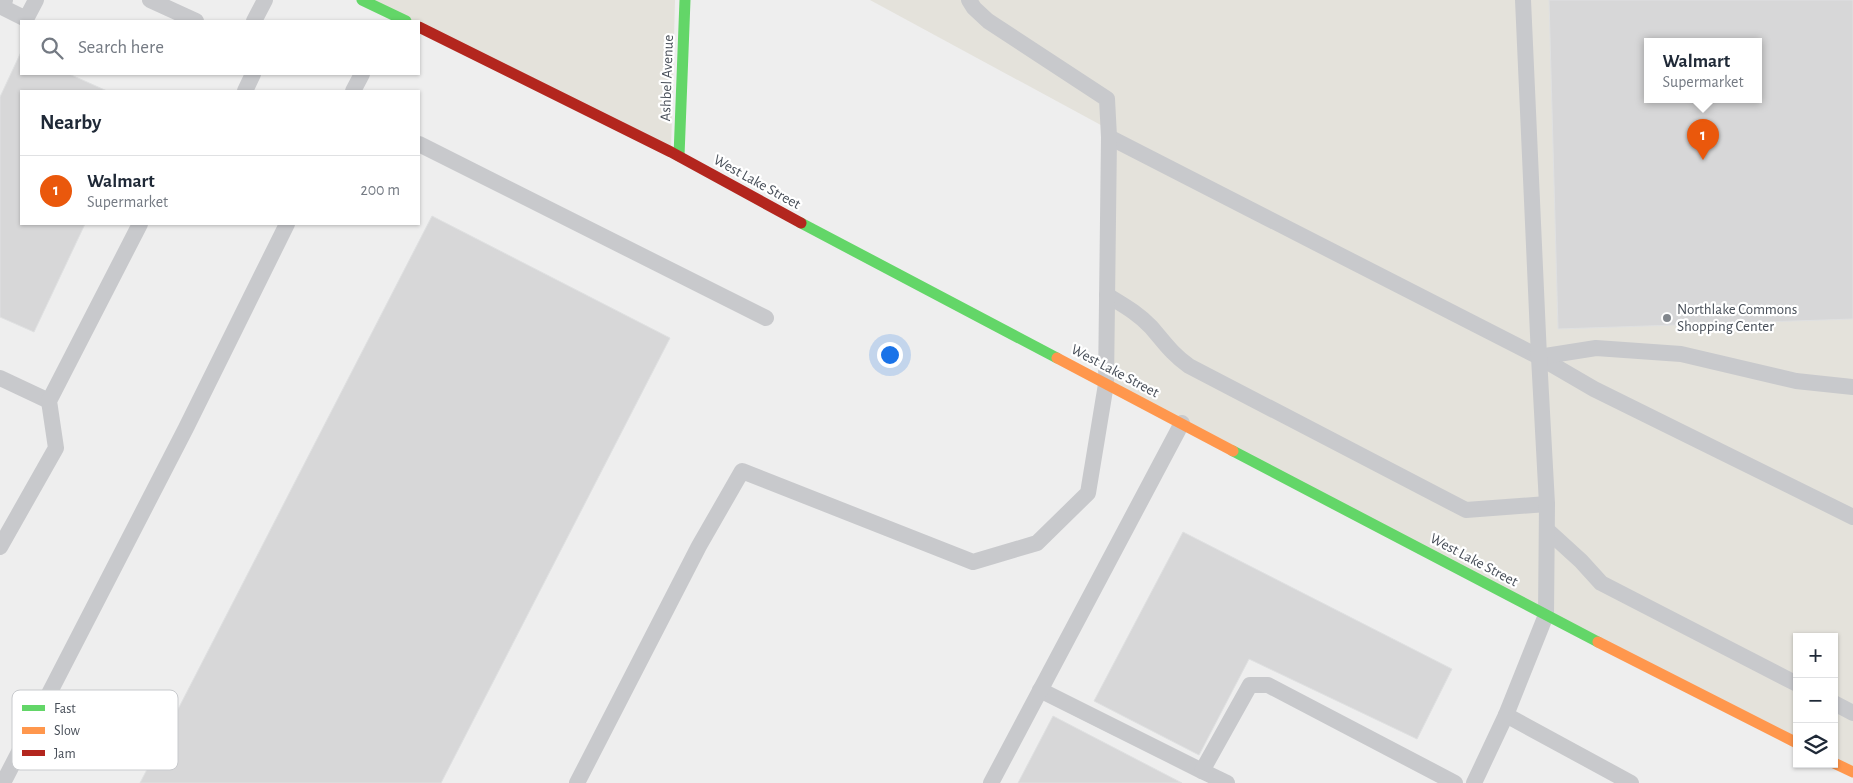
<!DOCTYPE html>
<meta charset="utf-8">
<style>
body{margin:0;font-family:"Alegreya Sans",sans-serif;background:#f6f6f7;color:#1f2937}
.controls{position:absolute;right:15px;bottom:15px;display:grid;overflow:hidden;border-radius:0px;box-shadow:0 1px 4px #0004}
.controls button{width:45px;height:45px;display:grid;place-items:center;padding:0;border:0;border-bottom:1px solid #e0e1e3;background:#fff;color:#1f2937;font:25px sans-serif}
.you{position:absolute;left:889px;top:354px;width:18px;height:18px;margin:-12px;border:4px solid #fff;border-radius:50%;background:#1a73e8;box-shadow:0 0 0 8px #1a73e833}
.badge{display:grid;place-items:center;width:32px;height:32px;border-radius:50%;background:#ea580c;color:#fff;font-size:16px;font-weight:700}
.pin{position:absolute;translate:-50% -41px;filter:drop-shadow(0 1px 2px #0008)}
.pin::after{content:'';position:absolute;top:26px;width:18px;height:15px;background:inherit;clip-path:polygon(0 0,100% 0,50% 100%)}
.popup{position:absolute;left:1644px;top:38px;width:118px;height:65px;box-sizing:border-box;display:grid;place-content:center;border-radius:0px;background:#fff;filter:drop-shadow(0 1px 4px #0005);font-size:16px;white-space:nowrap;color:#747a83}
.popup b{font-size:19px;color:#1f2937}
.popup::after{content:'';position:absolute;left:50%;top:100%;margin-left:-10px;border:10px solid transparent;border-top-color:#fff}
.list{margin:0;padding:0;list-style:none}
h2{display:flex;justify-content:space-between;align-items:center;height:65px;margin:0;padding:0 20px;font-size:21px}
h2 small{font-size:16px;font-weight:400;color:#747a83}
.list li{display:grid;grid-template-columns:32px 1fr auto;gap:15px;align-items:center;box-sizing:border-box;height:70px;padding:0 20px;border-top:1px solid #e0e1e3}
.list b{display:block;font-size:19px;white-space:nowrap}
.list p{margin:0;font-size:16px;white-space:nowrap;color:#747a83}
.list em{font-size:16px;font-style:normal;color:#747a83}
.icon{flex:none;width:28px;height:28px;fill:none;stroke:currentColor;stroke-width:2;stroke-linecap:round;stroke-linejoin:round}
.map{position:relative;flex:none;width:1853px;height:783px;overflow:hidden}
.search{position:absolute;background:#fff;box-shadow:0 1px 4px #0004;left:20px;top:20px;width:400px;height:55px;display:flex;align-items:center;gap:12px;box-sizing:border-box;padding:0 18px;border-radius:0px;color:#747a83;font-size:19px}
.panel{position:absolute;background:#fff;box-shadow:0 1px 4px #0004;left:20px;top:90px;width:400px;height:135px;border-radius:0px}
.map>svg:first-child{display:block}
.commercial{fill:#e4e2db;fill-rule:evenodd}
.building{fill:#d7d7d8;stroke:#dfe0e1;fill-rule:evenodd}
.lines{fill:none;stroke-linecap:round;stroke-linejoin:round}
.lane{stroke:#c8c9cc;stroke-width:16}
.fast{stroke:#63d668;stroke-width:11}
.slow{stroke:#ff974d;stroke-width:11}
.jam{stroke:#b3261e;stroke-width:11}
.poi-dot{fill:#81868c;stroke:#fff;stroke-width:2}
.labels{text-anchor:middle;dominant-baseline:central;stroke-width:4.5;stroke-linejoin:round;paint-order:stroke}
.street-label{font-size:15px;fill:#474e58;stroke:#fff}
.poi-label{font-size:15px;fill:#474e58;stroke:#fff;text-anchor:start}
.key{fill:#fff;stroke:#c8cacd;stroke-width:1}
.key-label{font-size:14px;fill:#474e58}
</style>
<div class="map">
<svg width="1853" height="783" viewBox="0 0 1853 783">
<rect width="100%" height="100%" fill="#eee"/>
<!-- commercial -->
<g class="commercial">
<path d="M362 0H675L671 152Z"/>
<path d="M870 0H1853V772L1834 763V637H1797V744L1106 384 1110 130ZM1648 41H1758V99H1648Z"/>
</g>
<!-- building -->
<g class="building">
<path d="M1549 0H1853V319L1558 329ZM1648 41H1758V99H1648Z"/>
<path d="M21 52V74H69L107 91H21V224H85L34 332 0 317V97Z"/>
<path d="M432 216 670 338 441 783H140Z"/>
<path d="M1183 532 1452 669 1417 739 1249 659 1199 755 1094 701Z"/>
<path d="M1053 716 1182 783H1018Z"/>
</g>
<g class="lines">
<!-- lane -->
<g class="lane">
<path d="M5 0 2 7 26 19 36 0"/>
<path d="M150 0 196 21"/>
<path d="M254 21 265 0"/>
<path d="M245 91 253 74"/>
<path d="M353 91 362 74"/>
<path d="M1109 137 1539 357 1594 389 1853 517"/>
<path d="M419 144 766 318"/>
<path d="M1107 295C1123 305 1138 313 1151 327 1164 342 1172 354 1189 366L1466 510 1547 504"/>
<path d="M1539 357 1596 348 1681 354 1796 381 1853 387"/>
<path d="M0 378 49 401"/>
<path d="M1547 530 1581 561 1601 583 1797 684"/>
<path d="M0 547 56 448 49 401 140 224"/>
<path d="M1040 690 1202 771"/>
<path d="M1834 703 1853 713"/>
<path d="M1506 715 1631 783"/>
<path d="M3 783 186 428 287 224"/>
<path d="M577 783 699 546 742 471 973 562 1037 543 1088 493 1106 384 1109 137 1107 99 988 21 974 8 969 0"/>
<path d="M991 783 1182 423"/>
<path d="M1227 783 1202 771 1250 685H1268L1455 783"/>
<path d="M1474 783 1506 715 1546 615 1547 504 1539 357 1523 0"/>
</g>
<!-- fast -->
<g class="fast">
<path d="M362 0 406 21"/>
<path d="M679 156 685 0"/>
<path d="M801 223 1057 358"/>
<path d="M1233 451 1598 642"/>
</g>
<!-- slow -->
<g class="slow">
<path d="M1057 358 1233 451"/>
<path d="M1598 642 1797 743"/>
<path d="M1834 763 1853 772"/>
</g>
<!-- jam -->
<path class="jam" d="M419 27 671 152 801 223"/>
</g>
<!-- markers -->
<circle class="poi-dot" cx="1667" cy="318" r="5"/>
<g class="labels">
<!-- street labels -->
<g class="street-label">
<text transform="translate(667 78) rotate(-88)">Ashbel Avenue</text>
<text transform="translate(757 182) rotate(29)">West Lake Street</text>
<text transform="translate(1115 371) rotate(28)">West Lake Street</text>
<text transform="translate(1474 560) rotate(28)">West Lake Street</text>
</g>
<!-- poi labels -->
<g class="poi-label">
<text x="1677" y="309">Northlake Commons<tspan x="1677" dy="17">Shopping Center</tspan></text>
</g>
</g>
<!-- legend -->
<rect x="12" y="690" width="166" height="80" rx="8" class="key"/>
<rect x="22" y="705" width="23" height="6" fill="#63d668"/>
<rect x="22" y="727" width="23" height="7" fill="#ff974d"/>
<rect x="22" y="750" width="23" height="6" fill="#b3261e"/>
<g class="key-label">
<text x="54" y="713">Fast</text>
<text x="54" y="735">Slow</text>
<text x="54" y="758">Jam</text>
</g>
</svg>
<div class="controls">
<button>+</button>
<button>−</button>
<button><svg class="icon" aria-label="layers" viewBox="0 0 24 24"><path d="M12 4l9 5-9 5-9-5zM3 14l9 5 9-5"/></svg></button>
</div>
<div class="you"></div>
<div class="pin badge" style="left:1703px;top:160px">1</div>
<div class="popup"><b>Walmart</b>Supermarket</div>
<div class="search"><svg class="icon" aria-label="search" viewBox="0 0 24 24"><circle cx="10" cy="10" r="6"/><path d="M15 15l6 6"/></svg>Search here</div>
<section class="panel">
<h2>Nearby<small></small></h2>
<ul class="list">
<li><span class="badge">1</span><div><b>Walmart</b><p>Supermarket</p></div><em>200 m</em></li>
</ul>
</section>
</div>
